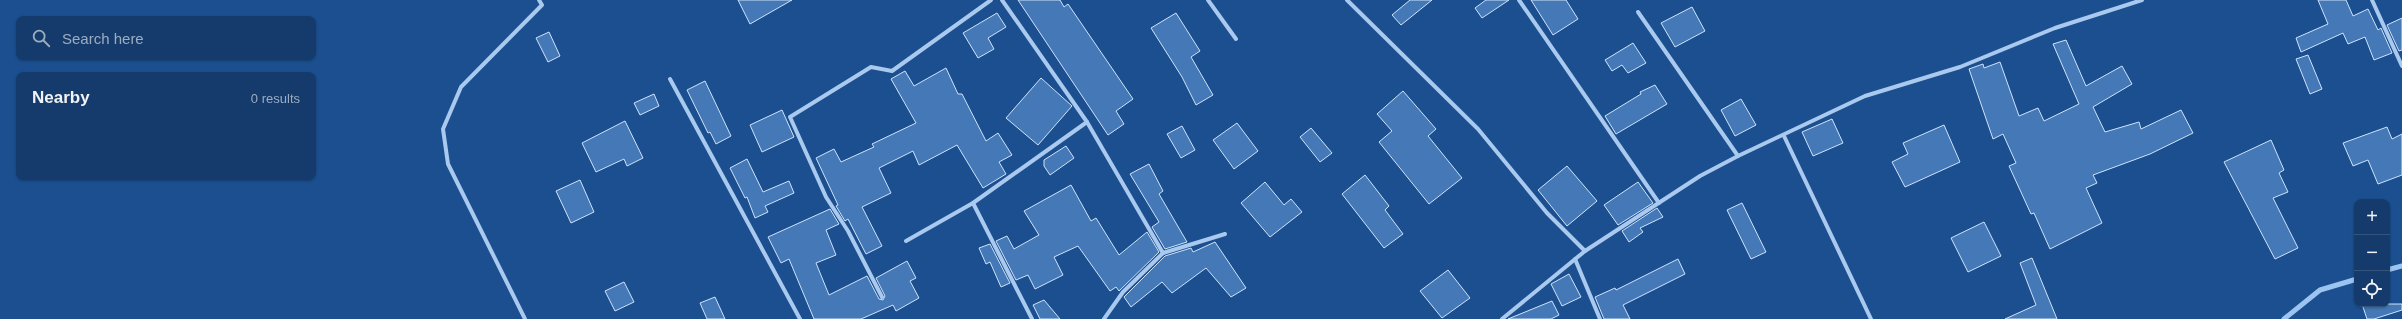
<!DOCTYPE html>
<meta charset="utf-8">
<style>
body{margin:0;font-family:Helvetica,sans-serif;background:#214673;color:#f1f3f6}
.controls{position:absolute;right:12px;bottom:12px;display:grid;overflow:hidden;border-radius:8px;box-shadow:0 1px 3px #0004}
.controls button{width:36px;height:36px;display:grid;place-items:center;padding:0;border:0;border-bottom:1px solid #33557e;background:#143b6b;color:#f1f3f6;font:20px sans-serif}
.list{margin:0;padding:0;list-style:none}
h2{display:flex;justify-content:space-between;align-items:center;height:52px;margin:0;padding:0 16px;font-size:17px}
h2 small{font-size:13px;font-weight:400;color:#9dadc1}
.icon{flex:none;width:22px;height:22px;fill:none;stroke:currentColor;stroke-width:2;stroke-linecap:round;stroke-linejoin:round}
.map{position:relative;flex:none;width:2402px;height:319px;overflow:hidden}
.search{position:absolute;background:#143b6b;box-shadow:0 1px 3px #0004;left:16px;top:16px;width:300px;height:44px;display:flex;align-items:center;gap:10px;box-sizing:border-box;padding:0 14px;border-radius:8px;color:#9dadc1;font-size:15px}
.panel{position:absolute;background:#143b6b;box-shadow:0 1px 3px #0004;left:16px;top:72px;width:300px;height:108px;border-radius:8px}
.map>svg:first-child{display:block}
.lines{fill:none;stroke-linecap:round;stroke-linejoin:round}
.stream{stroke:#9cc4f0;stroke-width:5}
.building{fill:#4478b7;stroke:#cfe3fa}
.minor{stroke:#a9c9ee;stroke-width:4}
</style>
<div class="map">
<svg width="2402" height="319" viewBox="0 0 2402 319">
<rect width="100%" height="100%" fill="#1b4f8f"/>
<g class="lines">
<!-- stream -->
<g class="stream">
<path d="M2387 270 2402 266"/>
<path d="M2284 319 2320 290 2357 279"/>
</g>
</g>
<!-- building -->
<g class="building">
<path d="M738 0H792L750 24Z"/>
<path d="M1018 0H1060L1064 7 1068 4 1133 99 1116 111 1124 124 1108 135Z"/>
<path d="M1410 0H1432L1401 25 1392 15Z"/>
<path d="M1486 0H1509L1482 18 1475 8Z"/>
<path d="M1531 0H1566L1578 19 1553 35Z"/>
<path d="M2318 0H2346L2353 16 2368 9 2378 30 2381 28 2392 53 2374 60 2365 37 2348 44 2343 33 2301 52 2296 38 2328 24Z"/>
<path d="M1692 7 1705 31 1675 47 1661 23Z"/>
<path d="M997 13 1006 27 988 38 994 49 978 58 963 33Z"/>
<path d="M1176 13 1200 51 1191 57 1213 95 1196 105 1182 77 1151 28Z"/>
<path d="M2402 18V50L2399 51 2387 25Z"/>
<path d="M549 32 560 56 548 62 536 38Z"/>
<path d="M2066 40 2086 86 2122 66 2132 84 2093 107 2105 132 2139 122 2141 129 2181 110 2193 133 2150 154 2093 175 2097 183 2086 188 2102 223 2050 249 2034 213 2031 214 2009 166 2016 163 2003 134 1993 139 1969 69 1983 64 1984 68 2000 62 2019 116 2038 108 2044 121 2079 104 2053 44Z"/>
<path d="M1633 43 1646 63 1628 73 1622 65 1612 71 1605 60Z"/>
<path d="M2308 55 2322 89 2310 94 2296 59Z"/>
<path d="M946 68 958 94H962L986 141 998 133 1012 155 999 162 1006 174 983 188 957 145 919 165 913 151 879 168 891 193 862 207 882 246 866 254 848 219 845 221 836 206 838 205 816 158 834 149 841 162 874 147 872 144 916 123 891 79 905 71 914 86Z"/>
<path d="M1041 78 1072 106 1038 145 1006 118Z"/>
<path d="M705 81 731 136 716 144 710 132 708 133 687 90Z"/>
<path d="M1655 85 1667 104 1616 134 1605 116 1641 94 1640 92Z"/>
<path d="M1403 91 1436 129 1428 136 1462 178 1429 204 1379 142 1392 131 1377 114Z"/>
<path d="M654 94 659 106 640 115 634 103Z"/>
<path d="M1741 99 1756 125 1735 136 1721 110Z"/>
<path d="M782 110 794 137 762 152 750 125Z"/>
<path d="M1832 119 1843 143 1813 156 1802 132Z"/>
<path d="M625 121 643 158 627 166 624 159 596 172 582 143Z"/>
<path d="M1237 123 1258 151 1234 169 1213 140Z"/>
<path d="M1944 125 1960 162 1905 187 1892 162 1908 154 1903 143Z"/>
<path d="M1182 126 1195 150 1181 158 1167 134Z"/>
<path d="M2387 127 2392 139 2402 134V175L2378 184 2368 160 2353 166 2343 143Z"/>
<path d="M1311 128 1332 153 1320 162 1300 137Z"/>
<path d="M2271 140 2284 170 2279 173 2288 192 2273 198 2298 248 2275 259 2224 162Z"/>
<path d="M1066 146 1074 158 1050 175 1044 166V160Z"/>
<path d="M747 159 763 192 789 181 794 193 765 206 768 212 755 218 747 197 745 198 730 168Z"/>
<path d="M1149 164 1163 191 1159 194 1187 242 1165 249 1152 227 1159 222 1130 174Z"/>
<path d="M1567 166 1597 201 1567 226 1538 190Z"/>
<path d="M1365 175 1389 206 1385 210 1403 234 1384 248 1342 194Z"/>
<path d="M580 180 594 212 571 223 556 191Z"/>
<path d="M1265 182 1284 205 1291 199 1302 212 1270 237 1241 203Z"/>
<path d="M1638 182 1653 203 1618 225 1604 205Z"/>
<path d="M1071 185 1091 221 1096 218 1119 255 1147 232 1159 252 1119 291 1116 287 1110 291 1078 246 1054 257 1063 275 1035 289 1028 275 1016 280 996 241 1007 236 1014 249 1039 235 1024 211Z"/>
<path d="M1742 203 1766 252 1751 259 1727 210Z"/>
<path d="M1657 208 1663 217 1640 228 1643 232 1629 242 1622 231Z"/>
<path d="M830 209 839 224 826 230 836 255 816 263 829 295 867 276 879 299 883 300 885 296 876 278 907 261 916 278 910 281 919 298 896 311 893 305 861 319H814L789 259 781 263 768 237Z"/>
<path d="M1984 222 2001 256 1968 272 1951 238Z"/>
<path d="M1215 242 1246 288 1231 297 1206 268 1172 293 1162 282 1131 307 1124 297 1165 256 1191 248 1193 252Z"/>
<path d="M990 244 1010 283 1001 287 990 262 986 264 979 248Z"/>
<path d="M2032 258 2057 319H2005L2036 305 2020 263Z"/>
<path d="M1678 259 1685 274 1623 305 1630 319H1604L1595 297 1615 288 1616 290Z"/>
<path d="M1448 270 1470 298 1442 318 1420 291Z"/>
<path d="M1569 274 1581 297 1562 306 1551 284Z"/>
<path d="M624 282 634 302 615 311 605 291Z"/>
<path d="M715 297 725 319H707L700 303Z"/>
<path d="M1044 300 1060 319H1040L1033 305Z"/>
<path d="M1552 301 1559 315 1551 319H1508Z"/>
<path d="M2362 304H2402V310L2374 319H2367Z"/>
</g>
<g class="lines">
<!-- minor -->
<g class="minor">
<path d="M1002 0 1087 122 1163 253"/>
<path d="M1208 0 1236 39"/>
<path d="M1347 0 1478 129 1547 213 1585 251"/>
<path d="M1519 0 1659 203"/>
<path d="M2372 0 2402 66"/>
<path d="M1638 12 1738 156"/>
<path d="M670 79 800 319"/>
<path d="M1784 136 1871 319"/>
<path d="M973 203 1032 319"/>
<path d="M906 241 973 203 1087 122"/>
<path d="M1575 259 1600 319"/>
<path d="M882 297 848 231 826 197 790 117 871 67 892 71 991 0"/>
<path d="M525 319 448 164 443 129 461 87 542 5 539 0"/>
<path d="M1104 319 1123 292 1163 253 1225 234"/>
<path d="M1502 319 1585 251 1700 176 1738 156 1865 96 1960 67 2055 28 2142 0"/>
</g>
</g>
</svg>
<div class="controls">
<button>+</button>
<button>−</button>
<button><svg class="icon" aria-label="locate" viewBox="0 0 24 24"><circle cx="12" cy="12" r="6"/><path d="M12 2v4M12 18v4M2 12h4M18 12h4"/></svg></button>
</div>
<div class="search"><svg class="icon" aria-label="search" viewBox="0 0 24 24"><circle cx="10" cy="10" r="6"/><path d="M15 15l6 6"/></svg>Search here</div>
<section class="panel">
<h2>Nearby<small>0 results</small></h2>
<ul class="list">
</ul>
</section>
</div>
